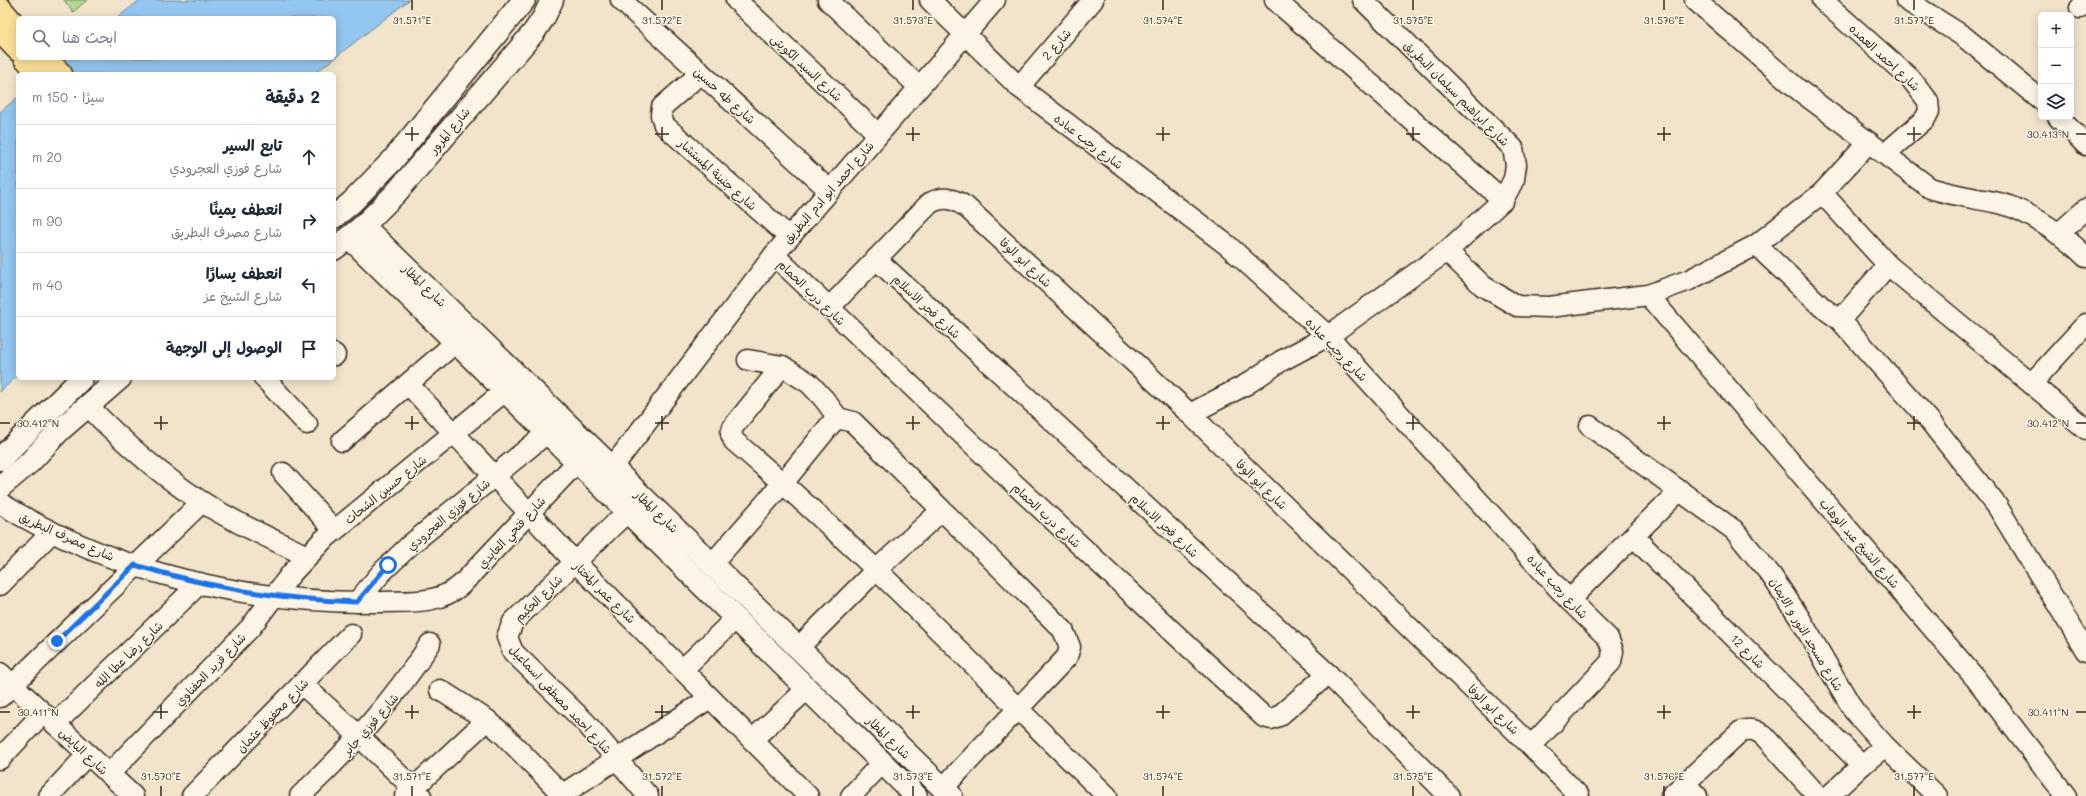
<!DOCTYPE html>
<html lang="ar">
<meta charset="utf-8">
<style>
body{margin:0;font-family:Mali,"Playpen Sans Arabic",sans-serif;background:#f2f2f3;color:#1f2937;direction:rtl}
.controls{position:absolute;right:12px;top:12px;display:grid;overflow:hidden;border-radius:6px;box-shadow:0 2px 10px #0003}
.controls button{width:36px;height:36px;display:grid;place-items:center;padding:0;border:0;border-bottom:1px solid #e0e1e3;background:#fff;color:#1f2937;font:20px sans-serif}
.stop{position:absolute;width:12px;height:12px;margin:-9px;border:3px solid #1a73e8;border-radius:50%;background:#fff}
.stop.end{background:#1a73e8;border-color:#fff;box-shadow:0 1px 4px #0008}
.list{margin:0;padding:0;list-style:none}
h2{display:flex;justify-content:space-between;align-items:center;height:52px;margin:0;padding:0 16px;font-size:17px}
h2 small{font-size:13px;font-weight:400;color:#747a83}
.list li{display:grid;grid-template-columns:26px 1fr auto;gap:12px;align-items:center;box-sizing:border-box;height:64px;padding:0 16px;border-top:1px solid #e0e1e3}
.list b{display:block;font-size:15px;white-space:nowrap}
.list p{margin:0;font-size:13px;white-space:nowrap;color:#747a83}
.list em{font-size:13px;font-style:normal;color:#747a83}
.icon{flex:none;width:22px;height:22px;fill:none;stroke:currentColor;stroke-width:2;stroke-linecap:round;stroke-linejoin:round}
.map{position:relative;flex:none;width:2086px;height:796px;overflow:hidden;direction:ltr}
.search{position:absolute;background:#fff;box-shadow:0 2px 10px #0003;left:16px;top:16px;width:320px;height:44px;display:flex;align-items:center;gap:10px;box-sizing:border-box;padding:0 14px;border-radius:6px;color:#747a83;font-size:15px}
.panel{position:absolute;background:#fff;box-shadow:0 2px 10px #0003;left:16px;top:72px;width:320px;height:308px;border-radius:6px;direction:rtl}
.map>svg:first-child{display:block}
.green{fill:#b2d792;stroke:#768058}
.water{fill:#93c6f0;stroke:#70889c}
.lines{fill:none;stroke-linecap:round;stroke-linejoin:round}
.minor-casing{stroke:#3b2a1e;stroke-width:23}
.tertiary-casing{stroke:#3b2a1e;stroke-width:25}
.secondary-casing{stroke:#3b2a1e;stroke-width:25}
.primary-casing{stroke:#3b2a1e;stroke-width:25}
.minor{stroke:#fcf5e5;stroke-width:20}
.tertiary{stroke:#fcf5e5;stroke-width:22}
.secondary{stroke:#fcf5e5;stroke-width:22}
.primary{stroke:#fadf96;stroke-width:22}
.route{stroke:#1a73e8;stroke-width:5}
.ticks{fill:none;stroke:#3b2a1e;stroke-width:1.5}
.labels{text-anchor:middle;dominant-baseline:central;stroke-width:3;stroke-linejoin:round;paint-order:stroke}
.street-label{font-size:12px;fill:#3b2a1e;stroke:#fcf5e5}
.ticks-label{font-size:10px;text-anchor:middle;fill:#3b2a1e;stroke:#fcf5e5;stroke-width:3;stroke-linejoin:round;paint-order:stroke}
</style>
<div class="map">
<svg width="2086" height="796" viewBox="0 0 2086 796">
<rect width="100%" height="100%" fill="#f1e4cb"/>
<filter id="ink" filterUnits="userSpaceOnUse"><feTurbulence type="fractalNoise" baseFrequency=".025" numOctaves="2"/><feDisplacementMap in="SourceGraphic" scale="8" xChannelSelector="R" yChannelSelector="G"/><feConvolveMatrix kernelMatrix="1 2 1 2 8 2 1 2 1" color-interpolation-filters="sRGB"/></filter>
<g filter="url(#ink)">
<!-- green -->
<path class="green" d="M64 0H87L73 12Z"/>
<!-- water -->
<g class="water">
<path d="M140 0H409L314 74H47L67 58H334V18H117Z"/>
<path d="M18 97V375L0 392V112Z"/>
</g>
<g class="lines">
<!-- minor casing -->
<g class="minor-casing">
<g id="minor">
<path d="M621 0 829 190"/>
<path d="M736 0 878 134"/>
<path d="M828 0 919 87"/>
<path d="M930 0 1019 87 1227 245 1328 336 1569 600 1608 638 1613 651 1611 662 1531 746"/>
<path d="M1275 0 1503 200"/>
<path d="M1695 0 1800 91 1930 188C1955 196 1974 198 1999 203 2026 209 2066 237 2086 257"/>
<path d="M1822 0 1911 79 1928 101 1929 111 1925 119 1886 153"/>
<path d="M1906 0 1963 36 2041 100"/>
<path d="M2080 8 2086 3"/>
<path d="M701 73 662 107 661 115 664 125 789 237"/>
<path d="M1019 87 1093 0"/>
<path d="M2058 117 2086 145"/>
<path d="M1822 193 1888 265 2086 429"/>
<path d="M2058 234 2086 209"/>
<path d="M1756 245 1822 307 1840 320 1929 420 1997 506 2086 651"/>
<path d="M1447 251 1483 286 1517 306 1549 307 1648 295 1689 280 1756 245 1822 193 1869 142"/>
<path d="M774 255 1007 477 1264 717 1271 719 1279 716 1328 674"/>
<path d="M876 259 1328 674 1449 796"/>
<path d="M1648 295 1976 679 2066 796"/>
<path d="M829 308 930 203C943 196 952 198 965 206L1190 414 1531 746 1579 796"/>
<path d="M1840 320 1888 265"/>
<path d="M334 354 335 355"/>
<path d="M748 360 782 366 809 383 824 399 838 418"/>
<path d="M782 366 733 427 731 434 734 441C865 552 984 677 1107 796"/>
<path d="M264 378 307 424"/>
<path d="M2032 383 2086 324"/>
<path d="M408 384 575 562 808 796"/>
<path d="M88 406C123 442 159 474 202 502 235 523 272 539 307 556"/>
<path d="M1190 414 1247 384 1281 361 1328 336 1447 251 1503 200 1514 179 1516 165 1513 148 1363 0"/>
<path d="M1590 426 1734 530 1771 575 1799 617 1854 711 1885 746 1937 796"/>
<path d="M342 441 456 342"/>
<path d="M612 468 774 255 995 0"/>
<path d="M283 473 334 530"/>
<path d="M0 503C112 573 249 604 380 602 409 601 438 605 461 585L577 462"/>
<path d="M627 512 513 622 507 637 513 652 586 723 648 796"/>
<path d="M1634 537 1862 765"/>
<path d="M712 564 783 483 831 424 838 418 853 422 1063 630 1070 647 1067 657 943 788"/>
<path d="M0 585 52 532"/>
<path d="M1569 600 1680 490"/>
<path d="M357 602 382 572 410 545 547 433"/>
<path d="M798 648 876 570 941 511"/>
<path d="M682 670 735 619"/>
<path d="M0 673 133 796"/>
<path d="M302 684 360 737 421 796"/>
<path d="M440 690 487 720 503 734 562 794"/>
<path d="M0 697 202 502"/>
<path d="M55 724 200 583"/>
<path d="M752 740 807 689"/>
<path d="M0 759 43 713"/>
<path d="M109 774 250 628 291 574 323 540 505 391"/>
<path d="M1684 783 1697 796"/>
<path d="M49 796 88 754"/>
<path d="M192 796 351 634"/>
<path d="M300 796C352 747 391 703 430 644"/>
<path d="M405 796 487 720"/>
<path d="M560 796 710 698"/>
<path d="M851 796 882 763"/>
<path d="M1671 796 1741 731C1751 728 1756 730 1764 736L1818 796"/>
<path d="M1829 796 1862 765 1885 746"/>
</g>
</g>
<!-- tertiary casing -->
<g class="tertiary-casing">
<g id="tertiary">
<path d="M363 226 951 796"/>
<path d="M350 238 916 796"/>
</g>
</g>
<!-- secondary casing -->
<g class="secondary-casing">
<g id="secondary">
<path d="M334 217 351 203 392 161 524 0"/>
<path d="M334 249 363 226 395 194 534 32 544 17 552 0"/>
<path d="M0 459 82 378"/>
<path d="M0 487 30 462 60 430 120 378"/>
</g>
</g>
<!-- primary casing -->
<g class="primary-casing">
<g id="primary">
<path d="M0 8 18 29"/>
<path d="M0 31 18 50"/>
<path d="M25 58 40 74"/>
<path d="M45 58 61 74"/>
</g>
</g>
<!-- minor -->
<use href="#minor" class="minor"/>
<!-- tertiary -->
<use href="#tertiary" class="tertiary"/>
<!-- secondary -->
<use href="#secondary" class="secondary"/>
<!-- primary -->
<use href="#primary" class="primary"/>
</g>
</g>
<g class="lines" filter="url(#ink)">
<!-- route -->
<path class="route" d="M57 641 135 565C211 588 278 599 357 602L388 565"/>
</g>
<!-- ticks -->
<path class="ticks" d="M412 0V10M662 0V10M913 0V10M1163 0V10M1413 0V10M1664 0V10M1914 0V10M412 127V141M662 127V141M913 127V141M1163 127V141M1413 127V141M1664 127V141M1914 127V141M405 134H419M655 134H669M906 134H920M1156 134H1170M1406 134H1420M1657 134H1671M1907 134H1921M2076 134H2086M161 416V430M412 416V430M662 416V430M913 416V430M1163 416V430M1413 416V430M1664 416V430M1914 416V430M0 423H10M154 423H168M405 423H419M655 423H669M906 423H920M1156 423H1170M1406 423H1420M1657 423H1671M1907 423H1921M2076 423H2086M161 705V719M412 705V719M662 705V719M913 705V719M1163 705V719M1413 705V719M1664 705V719M1914 705V719M0 712H10M154 712H168M405 712H419M655 712H669M906 712H920M1156 712H1170M1406 712H1420M1657 712H1671M1907 712H1921M2076 712H2086M161 786V796M412 786V796M662 786V796M913 786V796M1163 786V796M1413 786V796M1664 786V796M1914 786V796"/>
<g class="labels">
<!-- street labels -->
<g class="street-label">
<text transform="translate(1056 44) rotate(-49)">شارع 2</text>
<text transform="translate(1885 57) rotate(43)">شارع احمد العمده</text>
<text transform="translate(807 67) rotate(43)">شارع السيد الكويتى</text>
<text transform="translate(1457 93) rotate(45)">شارع ابراهيم سيلمان البطريق</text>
<text transform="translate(725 95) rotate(42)">شارع طه حسين</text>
<text transform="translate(449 130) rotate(-50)">شارع المرور</text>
<text transform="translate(1089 141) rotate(37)">شارع رجب عباده</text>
<text transform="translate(718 174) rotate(42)">شارع جنينة المستشار</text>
<text transform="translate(828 192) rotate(-49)">شارع احمد ابو ادم البطريق</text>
<text transform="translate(1026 262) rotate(43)">شارع ابو الوفا</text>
<text transform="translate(425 285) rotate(44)">شارع المطار</text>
<text transform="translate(812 292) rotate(44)">شارع درب الحمام</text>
<text transform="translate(927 306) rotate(43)">شارع فجر الاسلام</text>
<text transform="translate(1337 349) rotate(46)">شارع رجب عباده</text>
<text transform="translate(1262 484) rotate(44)">شارع ابو الوفا</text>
<text transform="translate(385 489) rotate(-39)">شارع حسين الشحات</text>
<text transform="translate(657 511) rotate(44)">شارع المطار</text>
<text transform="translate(448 514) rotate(-40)">شارع فوزي العجرودي</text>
<text transform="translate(1047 515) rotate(43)">شارع درب الحمام</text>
<text transform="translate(1165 525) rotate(43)">شارع فجر الاسلام</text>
<text transform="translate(511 532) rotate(-47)">شارع فتحي العايدي</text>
<text transform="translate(67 536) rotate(24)">شارع مصرف البطريق</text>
<text transform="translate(1860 543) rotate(49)">شارع الشيخ عبد الوهاب</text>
<text transform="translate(1558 586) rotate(47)">شارع رجب عباده</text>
<text transform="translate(605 592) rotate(45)">شارع عمر المختار</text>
<text transform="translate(538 598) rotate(-44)">شارع الحكيم</text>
<text transform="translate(1807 634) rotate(59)">شارع مسجد النور و الايمان</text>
<text transform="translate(1748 651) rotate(45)">شارع 12</text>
<text transform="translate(128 654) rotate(-44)">شارع رضا عطا الله</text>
<text transform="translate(210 669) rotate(-46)">شارع فريد الحفناوي</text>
<text transform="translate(561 699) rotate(47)">شارع احمد مصطفى اسماعيل</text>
<text transform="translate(1494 709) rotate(44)">شارع ابو الوفا</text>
<text transform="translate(272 715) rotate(-46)">شارع محفوظ عثمان</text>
<text transform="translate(370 724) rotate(-49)">شارع فوزي جابر</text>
<text transform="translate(889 737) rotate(44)">شارع المطار</text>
<text transform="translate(84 751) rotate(43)">شارع البايض</text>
</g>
</g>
<g class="ticks-label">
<text x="412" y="24">31.571°E</text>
<text x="662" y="24">31.572°E</text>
<text x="913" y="24">31.573°E</text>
<text x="1163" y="24">31.574°E</text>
<text x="1413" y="24">31.575°E</text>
<text x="1664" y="24">31.576°E</text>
<text x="1914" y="24">31.577°E</text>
<text x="2048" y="138">30.413°N</text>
<text x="38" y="427">30.412°N</text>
<text x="2048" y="427">30.412°N</text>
<text x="38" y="716">30.411°N</text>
<text x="2048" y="716">30.411°N</text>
<text x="161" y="780">31.570°E</text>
<text x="412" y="780">31.571°E</text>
<text x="662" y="780">31.572°E</text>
<text x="913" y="780">31.573°E</text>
<text x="1163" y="780">31.574°E</text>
<text x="1413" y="780">31.575°E</text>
<text x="1664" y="780">31.576°E</text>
<text x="1914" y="780">31.577°E</text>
</g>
</svg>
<div class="controls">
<button>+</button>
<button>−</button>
<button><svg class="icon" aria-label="layers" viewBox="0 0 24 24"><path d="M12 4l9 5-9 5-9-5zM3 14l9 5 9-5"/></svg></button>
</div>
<div class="stop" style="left:388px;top:565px"></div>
<div class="stop end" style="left:57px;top:641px"></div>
<div class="search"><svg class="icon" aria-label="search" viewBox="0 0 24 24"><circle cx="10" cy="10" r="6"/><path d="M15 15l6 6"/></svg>ابحث هنا</div>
<section class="panel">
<h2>2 دقيقة<small>سيرًا · 150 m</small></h2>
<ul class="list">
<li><svg class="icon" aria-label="ahead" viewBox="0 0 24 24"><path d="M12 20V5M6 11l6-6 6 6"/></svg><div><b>تابع السير</b><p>شارع فوزي العجرودي</p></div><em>20 m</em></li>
<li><svg class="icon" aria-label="right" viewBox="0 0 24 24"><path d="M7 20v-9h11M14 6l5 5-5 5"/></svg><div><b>انعطف يمينًا</b><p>شارع مصرف البطريق</p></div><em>90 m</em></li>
<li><svg class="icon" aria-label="left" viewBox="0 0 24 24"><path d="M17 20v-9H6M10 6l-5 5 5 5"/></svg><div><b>انعطف يسارًا</b><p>شارع الشيخ عز</p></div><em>40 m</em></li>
<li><svg class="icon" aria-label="arrive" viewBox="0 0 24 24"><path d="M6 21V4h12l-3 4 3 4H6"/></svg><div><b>الوصول إلى الوجهة</b></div></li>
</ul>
</section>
</div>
